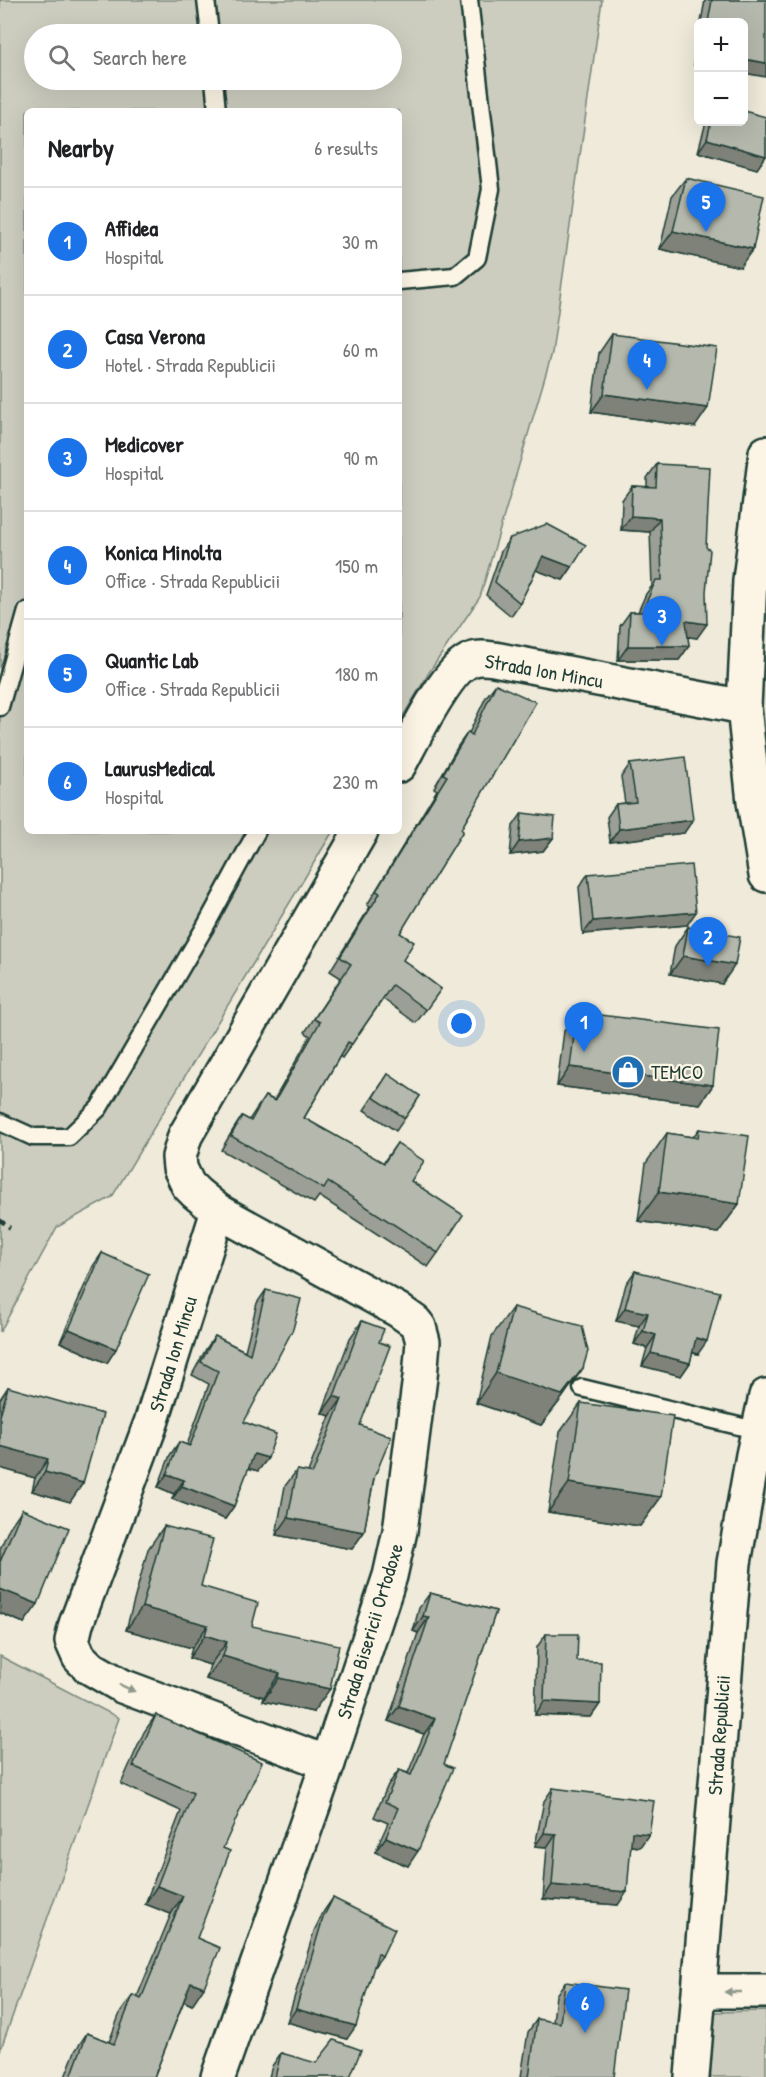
<!DOCTYPE html>
<meta charset="utf-8">
<style>
:root{--surface:#fff;--page:#f6f6f6;--text:#202124;--muted:#757577;--line:#e0e0e0;--accent:#1a73e8}
body{margin:0;font-family:"Patrick Hand",sans-serif;background:var(--page);color:var(--text)}
.controls{position:absolute;right:18px;top:18px;display:grid;overflow:hidden;border-radius:9px;box-shadow:0 6px 24px #0002}
.controls button{width:54px;height:54px;display:grid;place-items:center;padding:0;border:0;border-bottom:2px solid var(--line);background:var(--surface);color:var(--text);font:30px sans-serif}
.you{position:absolute;left:462px;top:1024px;width:21px;height:21px;margin:-15px;border:4px solid #fff;border-radius:50%;background:#1a73e8;box-shadow:0 0 0 9px #1a73e833}
.badge{display:grid;place-items:center;width:39px;height:39px;border-radius:50%;background:var(--accent);color:#fff;font-size:20px;font-weight:700}
.pin{position:absolute;translate:-50% -50px;filter:drop-shadow(0 2px 3px #0008)}
.pin::after{content:'';position:absolute;top:32px;width:21px;height:18px;background:inherit;clip-path:polygon(0 0,100% 0,50% 100%)}
.list{margin:0;padding:0;list-style:none}
h2{display:flex;justify-content:space-between;align-items:center;height:78px;margin:0;padding:0 24px;font-size:26px}
h2 small{font-size:20px;font-weight:400;color:var(--muted)}
.list li{display:grid;grid-template-columns:39px 1fr auto;gap:18px;align-items:center;box-sizing:border-box;height:108px;padding:0 24px;border-top:2px solid var(--line)}
.list b{display:block;font-size:22px;white-space:nowrap}
.list p{margin:0;font-size:20px;white-space:nowrap;color:var(--muted)}
.list em{font-size:20px;font-style:normal;color:var(--muted)}
.icon{flex:none;width:33px;height:33px;fill:none;stroke:currentColor;stroke-width:2;stroke-linecap:round;stroke-linejoin:round}
.map{position:relative;flex:none;width:766px;height:2077px;overflow:hidden}
.search{position:absolute;background:var(--surface);box-shadow:0 6px 24px #0002;left:24px;top:24px;width:378px;height:66px;display:flex;align-items:center;gap:15px;box-sizing:border-box;padding:0 21px;border-radius:33px;color:var(--muted);font-size:22px}
.panel{position:absolute;background:var(--surface);box-shadow:0 6px 24px #0002;left:24px;top:108px;width:378px;height:726px;border-radius:9px}
.map>svg:first-child{display:block}
.green{fill:#cccdbf;stroke:#76857a;stroke-width:1.5;fill-rule:evenodd}
.lines{fill:none;stroke-linecap:round;stroke-linejoin:round}
.service-casing{stroke:#1f3d34;stroke-width:21}
.minor-casing{stroke:#1f3d34;stroke-width:38}
.tertiary-casing{stroke:#1f3d34;stroke-width:38}
.path{stroke:#1f3d34;stroke-width:4;stroke-dasharray:6 4.5;stroke-linecap:butt}
.service{stroke:#fcf5e5;stroke-width:16}
.minor{stroke:#fcf5e5;stroke-width:33}
.tertiary{stroke:#fcf5e5;stroke-width:33}
.wall{fill:#9c9f95;stroke:#1f3d34;stroke-width:1.5}
.shaded-wall{fill:#7f8279;stroke:#1f3d34;stroke-width:1.5}
.building{fill:#b5b9ad;stroke:#1f3d34;stroke-width:1.5}
.oneway{fill:#8e998c}
.labels{text-anchor:middle;stroke-width:4.5;stroke-linejoin:round;paint-order:stroke}
.street-label{font-size:20px;fill:#1f3d34;stroke:#fcf5e5}
.poi-label{font-size:20px;fill:#1f3d34;stroke:#fcf5e5;text-anchor:start}
</style>
<div class="map">
<svg width="766" height="2077" viewBox="0 0 766 2077">
<rect width="100%" height="100%" fill="#efeada"/>
<filter id="ink" filterUnits="userSpaceOnUse"><feTurbulence type="fractalNoise" baseFrequency=".0167" numOctaves="2"/><feDisplacementMap in="SourceGraphic" scale="12" xChannelSelector="R" yChannelSelector="G"/><feConvolveMatrix kernelMatrix="1 2 1 2 8 2 1 2 1" color-interpolation-filters="sRGB"/></filter>
<g filter="url(#ink)">
<g class="green">
<path d="M0,0h602l-50,353 -72,244 -50,74 -31,52v-612h-372v720h306l-221,366 -55,30 -57,105zM34,34h358v46h-358z"/>
<polygon points="0,1656 119,1718 0,2051"/>
<polygon points="766,2011 766,2077 707,2077 713,2012"/>
</g>
<g class="lines">
<g class="service-casing">
<g id="service">
<polyline points="206,0 210,34"/>
<polyline points="214,80 217,111"/>
<polyline points="399,281 455,276 477,258 491,189 469,0"/>
<polyline points="0,707 27,611"/>
<polyline points="0,1122 33,1137 69,1137 99,1108 205,927 257,831"/>
<polyline points="582,1388 759,1431"/>
</g>
</g>
<g class="minor-casing">
<g id="minor">
<path d="M399,765c13,-24 48,-97 72,-105 7,-3 15,-2 23,-1l250,48"/>
<polyline points="218,1211 151,1423 76,1624 72,1641 79,1657 89,1667 122,1686 328,1763"/>
<polyline points="700,1991 766,1991"/>
<polyline points="218,2077 328,1763 390,1576 400,1531 420,1377 423,1342 419,1327 415,1322 398,1310 218,1211 196,1193 188,1185 180,1168 179,1157 185,1136 361,831"/>
</g>
</g>
<g class="tertiary-casing">
<g id="tertiary">
<polyline points="766,453 750,580 744,707 754,802 766,875"/>
<polyline points="692,2077 734,1563 753,1455 766,1396"/>
</g>
</g>
<polyline class="path" points="0,1220 10,1228"/>
<use href="#service" class="service"/>
<use href="#minor" class="minor"/>
<use href="#tertiary" class="tertiary"/>
</g>
<g class="wall">
<polygon points="705,0 766,0 744,22 701,22"/>
<polygon points="699,40 699,66 694,65"/>
<polygon points="766,117 766,156 757,169 698,152 706,122 744,122"/>
<polygon points="686,178 740,267 660,249 672,196"/>
<polygon points="612,334 695,427 591,412 599,353"/>
<polygon points="657,464 697,638 688,637 689,646 679,660 618,660 620,626 630,612 638,612 646,594 652,586 650,532 621,530 622,500 632,486 647,487 647,478"/>
<polygon points="510,538 572,567 563,580 536,570 520,603 511,616 486,595 501,551"/>
<polygon points="496,684 461,829 400,933 403,960 441,989 416,1023 383,999 342,1058 340,1056 304,1118 383,1163 397,1143 438,1253 428,1267 319,1196 314,1203 221,1150 233,1130 242,1116 249,1120 265,1096 274,1100 310,1036 305,1032 341,978 330,971 370,907 367,905 437,790 434,788 458,746 468,732 469,733 486,697"/>
<polygon points="630,764 684,833 610,842 607,817 616,804 625,803 621,777"/>
<polygon points="522,813 553,838 543,851 510,855 513,826"/>
<polygon points="588,874 687,925 583,934 579,887"/>
<polygon points="688,927 722,984 670,974 675,946"/>
<polygon points="577,1012 713,1085 700,1104 557,1086 564,1031"/>
<polygon points="388,1074 420,1096 396,1131 364,1110"/>
<polygon points="699,1129 739,1204 718,1233 638,1221 646,1163 667,1133 693,1137"/>
<polygon points="102,1253 107,1363 60,1342 93,1266"/>
<polygon points="635,1271 698,1354 692,1353 690,1363 681,1376 642,1366 647,1348 634,1344 639,1326 616,1321 626,1284"/>
<polygon points="266,1290 244,1422 268,1458 258,1471 248,1468 234,1506 225,1519 172,1499 174,1494 158,1487 170,1455 179,1442 187,1445 209,1384 192,1375 206,1349 215,1336 245,1351 257,1303"/>
<polygon points="513,1307 583,1368 562,1398 541,1425 476,1403 492,1336"/>
<polygon points="362,1321 379,1342 360,1425 374,1478 364,1532 352,1549 276,1535 285,1486 297,1470 308,1472 330,1416 322,1413 350,1338"/>
<polygon points="8,1387 83,1483 70,1502 32,1491 35,1478 0,1468 0,1399"/>
<polygon points="581,1403 661,1497 640,1526 548,1512 560,1432"/>
<polygon points="22,1509 24,1623 0,1613 0,1549 9,1528"/>
<polygon points="164,1526 201,1586 252,1626 313,1712 263,1701 264,1697 206,1679 210,1665 189,1658 192,1648 126,1630 148,1549"/>
<polygon points="430,1593 496,1611 408,1866 375,1852 388,1823 374,1817 388,1785 399,1770 408,1773 424,1734 388,1721 418,1633 413,1631 419,1608"/>
<polygon points="546,1634 577,1661 600,1704 591,1717 535,1715 537,1647"/>
<polygon points="156,1715 223,1848 197,1938 192,2005 184,2001 154,2077 65,2077 75,2051 87,2033 109,2042 120,2013 133,1995 137,1997 171,1914 145,1904 181,1811 121,1784 144,1732"/>
<polygon points="553,1788 640,1847 631,1846 618,1905 543,1899 547,1847 535,1846 544,1801"/>
<polygon points="333,1898 382,1956 373,1968 347,2039 287,2022 314,1931 324,1911"/>
<polygon points="565,1982 614,2077 521,2077 528,2032 537,2019 553,2022 556,1995"/>
<polygon points="281,2053 350,2077 269,2077 272,2066"/>
</g>
<g class="shaded-wall">
<polygon points="699,59 699,66 694,65"/>
<polygon points="744,59 766,63 766,77 744,73"/>
<polygon points="707,139 766,156 757,169 698,152"/>
<polygon points="673,231 753,249 740,267 660,249"/>
<polygon points="604,394 708,408 695,427 591,412"/>
<polygon points="631,516 660,518 650,532 621,530"/>
<polygon points="543,556 572,567 563,580 533,569"/>
<polygon points="686,621 707,624 697,638 676,635"/>
<polygon points="628,646 689,646 679,660 618,660"/>
<polygon points="693,820 684,833 610,842 619,829"/>
<polygon points="553,838 543,851 510,855 519,842"/>
<polygon points="696,912 687,925 583,934 593,921"/>
<polygon points="683,956 735,965 722,984 670,974"/>
<polygon points="570,1067 713,1085 700,1104 557,1086"/>
<polygon points="659,1192 739,1204 718,1233 638,1221"/>
<polygon points="625,1308 648,1313 639,1326 616,1321"/>
<polygon points="69,1329 116,1349 107,1363 60,1342"/>
<polygon points="643,1331 656,1335 647,1348 634,1344"/>
<polygon points="696,1338 707,1341 698,1354 687,1351"/>
<polygon points="651,1353 690,1363 681,1376 642,1366"/>
<polygon points="583,1368 562,1398 541,1425 476,1403 496,1373"/>
<polygon points="334,1396 342,1399 330,1416 322,1413"/>
<polygon points="0,1446 48,1459 35,1478 0,1468"/>
<polygon points="254,1454 268,1458 258,1471 244,1467"/>
<polygon points="45,1472 83,1483 70,1502 32,1491"/>
<polygon points="167,1474 184,1480 174,1494 158,1487"/>
<polygon points="569,1483 661,1497 640,1526 548,1512"/>
<polygon points="182,1486 234,1506 225,1519 172,1499"/>
<polygon points="288,1518 364,1532 352,1549 276,1535"/>
<polygon points="0,1589 38,1604 24,1623 0,1613"/>
<polygon points="142,1607 208,1625 192,1648 126,1630"/>
<polygon points="423,1616 429,1617 418,1633 413,1631"/>
<polygon points="205,1635 227,1642 210,1665 189,1658"/>
<polygon points="223,1656 280,1673 264,1697 206,1679"/>
<polygon points="279,1678 330,1689 313,1712 263,1701"/>
<polygon points="544,1701 600,1704 591,1717 535,1715"/>
<polygon points="399,1706 435,1719 424,1734 388,1721"/>
<polygon points="632,1832 649,1834 640,1847 623,1845"/>
<polygon points="544,1833 556,1834 547,1847 535,1846"/>
<polygon points="386,1837 418,1851 408,1866 375,1852"/>
<polygon points="552,1885 627,1892 618,1905 543,1899"/>
<polygon points="157,1886 183,1896 171,1914 145,1904"/>
<polygon points="191,1982 204,1987 192,2005 179,1999"/>
<polygon points="296,2009 356,2026 347,2039 287,2022"/>
</g>
<g class="building">
<polygon points="712,0 766,0 766,63 744,59 744,22 708,22"/>
<polygon points="744,111 766,117 766,156 707,139 711,122 744,122"/>
<polygon points="686,178 764,196 753,249 673,231"/>
<polygon points="612,334 717,348 708,408 604,394"/>
<polygon points="657,464 710,467 706,547 710,550 706,592 707,624 686,621 689,646 628,646 630,612 642,612 656,580 662,580 660,518 631,516 632,486 656,487"/>
<polygon points="547,524 586,545 572,567 543,556 520,603 495,582 510,538"/>
<polygon points="496,684 536,702 461,829 463,831 400,933 414,942 403,960 441,989 426,1010 392,985 352,1044 348,1042 304,1118 384,1163 397,1143 424,1161 411,1181 463,1215 438,1253 328,1182 324,1189 231,1136 242,1116 251,1121 265,1096 275,1101 320,1022 314,1019 351,964 340,957 380,893 376,891 447,776 443,774 468,732 472,735"/>
<polygon points="685,757 693,820 619,829 616,804 636,802 630,764"/>
<polygon points="522,813 555,817 553,838 519,842"/>
<polygon points="691,865 696,912 593,921 588,874"/>
<polygon points="688,927 740,937 735,965 683,956"/>
<polygon points="577,1012 719,1030 713,1085 570,1067"/>
<polygon points="388,1074 420,1096 405,1118 373,1097"/>
<polygon points="699,1129 749,1136 739,1204 659,1192 667,1133 698,1138"/>
<polygon points="102,1253 149,1274 116,1349 69,1329"/>
<polygon points="635,1271 720,1292 707,1341 696,1338 690,1363 651,1353 656,1335 643,1331 648,1313 625,1308"/>
<polygon points="266,1290 301,1299 293,1329 244,1422 276,1434 268,1458 254,1454 234,1506 182,1486 184,1480 167,1474 179,1442 190,1446 218,1371 201,1362 215,1336 250,1354"/>
<polygon points="513,1307 582,1326 588,1351 583,1368 562,1395 496,1373"/>
<polygon points="362,1321 384,1329 379,1342 390,1346 360,1425 391,1437 374,1478 364,1532 288,1518 297,1470 313,1473 342,1399 334,1396"/>
<polygon points="8,1387 103,1414 83,1483 45,1472 48,1459 0,1446 0,1416"/>
<polygon points="581,1403 673,1416 661,1497 569,1483"/>
<polygon points="22,1509 69,1528 38,1604 0,1589 0,1562"/>
<polygon points="164,1526 213,1539 201,1586 258,1603 252,1626 339,1645 330,1689 279,1678 280,1673 223,1656 227,1642 205,1635 208,1625 142,1607"/>
<polygon points="430,1593 496,1611 444,1764 453,1768 418,1851 386,1837 398,1808 385,1802 399,1770 411,1775 435,1719 399,1706 429,1617 423,1616"/>
<polygon points="546,1634 578,1634 577,1661 601,1662 600,1704 544,1701"/>
<polygon points="156,1715 262,1762 223,1848 230,1851 197,1938 220,1948 204,1987 191,1982 154,2077 71,2077 87,2033 114,2044 133,1995 141,1999 183,1896 157,1886 193,1793 133,1766"/>
<polygon points="553,1788 654,1801 649,1834 632,1832 627,1892 552,1885 556,1834 544,1833"/>
<polygon points="333,1898 395,1929 382,1956 378,1953 356,2026 296,2009 323,1918"/>
<polygon points="565,1982 625,1990 614,2077 529,2077 537,2019 560,2023"/>
<polygon points="334,2040 361,2050 350,2077 275,2077 281,2053 316,2063"/>
</g>
<defs><path id="oneway-solid" d="M-6-.8H1V-3.2L6.5 0L1 3.2V.8H-6Z" transform="scale(1.5)"/></defs>
<g class="oneway">
<use href="#oneway-solid" transform="translate(127 1688) rotate(25)"/>
<use href="#oneway-solid" transform="translate(733 1992) rotate(180)"/>
</g>
</g>
<defs>
<g id="shop-disc" transform="scale(1.725)"><circle r="9.5" fill="#1f6fb2" stroke="#fcf5e5"/><path d="M-5-2.5h2.3a2.7 3.5 0 0 1 5.4 0H5L5.5 6h-11ZM-1.5-2.5h3a1.5 2.3 0 0 0-3 0Z" fill="#fff"/></g>
</defs>
<g fill-rule="evenodd">
<use href="#shop-disc" x="628" y="1072"/>
</g>
<g class="labels">
<g class="street-label">
<text transform="translate(544 671) rotate(10)" y="7">Strada Ion Mincu</text>
<text transform="translate(173 1354) rotate(-73)" y="7">Strada Ion Mincu</text>
<text transform="translate(370 1631) rotate(-73)" y="7">Strada Bisericii Ortodoxe</text>
<text transform="translate(719 1735) rotate(-86)" y="7">Strada Republicii</text>
</g>
<g class="poi-label">
<text x="651" y="1079">TEMCO</text>
</g>
</g>
</svg>
<div class="controls">
<button>+</button>
<button>−</button>
</div>
<div class="you"></div>
<div class="pin badge" style="left:584px;top:1052px">1</div>
<div class="pin badge" style="left:708px;top:967px">2</div>
<div class="pin badge" style="left:662px;top:646px">3</div>
<div class="pin badge" style="left:647px;top:390px">4</div>
<div class="pin badge" style="left:706px;top:232px">5</div>
<div class="pin badge" style="left:585px;top:2033px">6</div>
<div class="search"><svg class="icon" aria-label="search" viewBox="0 0 24 24"><circle cx="10" cy="10" r="6"/><path d="M15 15l6 6"/></svg>Search here</div>
<section class="panel">
<h2>Nearby<small>6 results</small></h2>
<ul class="list">
<li><span class="badge">1</span><div><b>Affidea</b><p>Hospital</p></div><em>30 m</em></li>
<li><span class="badge">2</span><div><b>Casa Verona</b><p>Hotel · Strada Republicii</p></div><em>60 m</em></li>
<li><span class="badge">3</span><div><b>Medicover</b><p>Hospital</p></div><em>90 m</em></li>
<li><span class="badge">4</span><div><b>Konica Minolta</b><p>Office · Strada Republicii</p></div><em>150 m</em></li>
<li><span class="badge">5</span><div><b>Quantic Lab</b><p>Office · Strada Republicii</p></div><em>180 m</em></li>
<li><span class="badge">6</span><div><b>LaurusMedical</b><p>Hospital</p></div><em>230 m</em></li>
</ul>
</section>
</div>
